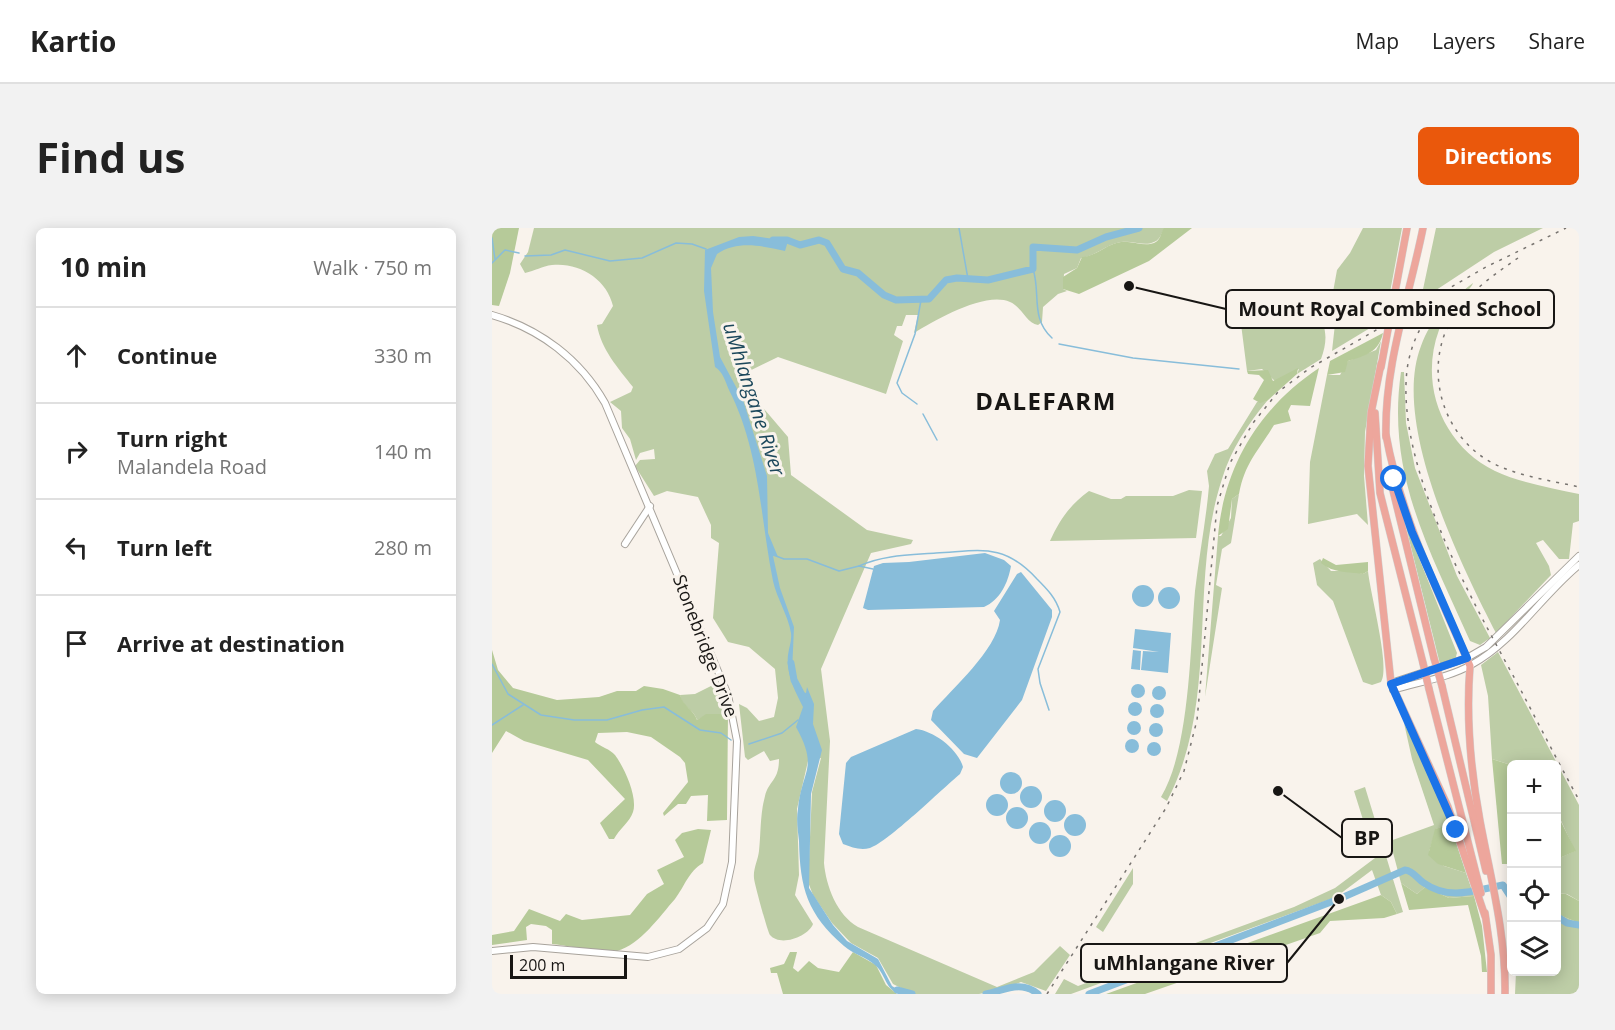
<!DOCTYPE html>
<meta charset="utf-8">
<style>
:root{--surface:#fff;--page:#f2f2f2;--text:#222;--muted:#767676;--line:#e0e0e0;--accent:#ea580c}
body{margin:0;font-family:"Open Sans",sans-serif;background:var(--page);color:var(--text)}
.controls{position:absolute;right:18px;bottom:18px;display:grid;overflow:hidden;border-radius:9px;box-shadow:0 3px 15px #0003}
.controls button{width:54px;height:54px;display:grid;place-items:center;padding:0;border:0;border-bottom:2px solid var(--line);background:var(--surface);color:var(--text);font:30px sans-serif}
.scale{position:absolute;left:18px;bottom:15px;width:117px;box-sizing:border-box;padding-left:6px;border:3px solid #181614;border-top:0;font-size:16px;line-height:21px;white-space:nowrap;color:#181614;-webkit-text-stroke:4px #f9f3ec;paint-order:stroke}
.stop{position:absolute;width:18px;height:18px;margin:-14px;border:4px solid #1a73e8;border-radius:50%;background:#fff}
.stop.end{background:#1a73e8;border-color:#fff;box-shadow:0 2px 6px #0008}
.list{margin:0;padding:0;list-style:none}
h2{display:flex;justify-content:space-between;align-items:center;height:78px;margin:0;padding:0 24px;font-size:26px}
h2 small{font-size:20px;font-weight:400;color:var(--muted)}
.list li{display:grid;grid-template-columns:39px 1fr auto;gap:18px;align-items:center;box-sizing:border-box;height:96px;padding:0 24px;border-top:2px solid var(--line)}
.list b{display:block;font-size:22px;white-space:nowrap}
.list p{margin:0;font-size:20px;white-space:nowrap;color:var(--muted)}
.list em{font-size:20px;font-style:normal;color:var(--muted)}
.icon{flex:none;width:33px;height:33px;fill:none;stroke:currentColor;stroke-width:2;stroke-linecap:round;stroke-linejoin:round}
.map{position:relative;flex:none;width:1087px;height:766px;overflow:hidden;border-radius:9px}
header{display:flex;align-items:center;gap:36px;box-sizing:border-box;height:84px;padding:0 30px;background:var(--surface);border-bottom:2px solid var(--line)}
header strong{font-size:28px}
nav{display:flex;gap:33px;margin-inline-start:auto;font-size:21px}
.intro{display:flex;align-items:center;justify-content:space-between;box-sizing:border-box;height:144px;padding:0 36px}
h1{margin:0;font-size:42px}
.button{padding:15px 27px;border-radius:9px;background:var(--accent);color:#fff;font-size:21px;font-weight:700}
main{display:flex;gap:36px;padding:0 36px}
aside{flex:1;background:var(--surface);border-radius:9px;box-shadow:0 3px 15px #0003}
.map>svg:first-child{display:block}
.green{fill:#bdcda6}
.forest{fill:#b6ca99}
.water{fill:#88bdda}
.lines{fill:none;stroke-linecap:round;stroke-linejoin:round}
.stream{stroke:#88bdda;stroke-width:1.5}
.river{stroke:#88bdda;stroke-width:7}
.secondary-casing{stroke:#a8a39c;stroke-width:8}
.primary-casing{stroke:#d1d0d0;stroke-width:8}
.secondary{stroke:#fff;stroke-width:6}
.primary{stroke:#eda69c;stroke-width:7}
.rail{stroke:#787470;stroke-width:1.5;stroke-dasharray:3 6;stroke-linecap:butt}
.primary-bridge-casing{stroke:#d1d0d0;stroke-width:8;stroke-linecap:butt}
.primary-bridge{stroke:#eda69c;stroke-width:7}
.route{stroke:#1a73e8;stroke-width:8}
.labels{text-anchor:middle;stroke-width:6;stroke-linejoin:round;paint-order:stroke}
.street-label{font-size:18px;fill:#181614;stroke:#f9f3ec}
.water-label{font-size:20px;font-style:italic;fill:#1c485c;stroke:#f9f3ec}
.district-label{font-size:24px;font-weight:bold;letter-spacing:1.5px;fill:#181614;stroke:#f9f3ec}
.leader{fill:none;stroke:#181614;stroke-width:2}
.callout-dot{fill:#181614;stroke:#f9f3ec;stroke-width:2}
.callout{fill:#f9f3ec;stroke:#181614;stroke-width:2}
.callout-label{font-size:20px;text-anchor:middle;font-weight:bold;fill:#181614}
</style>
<header>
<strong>Kartio</strong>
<nav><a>Map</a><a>Layers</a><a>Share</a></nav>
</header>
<div class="intro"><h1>Find us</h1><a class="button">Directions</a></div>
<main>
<aside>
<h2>10 min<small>Walk · 750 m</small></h2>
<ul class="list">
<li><svg class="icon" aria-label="ahead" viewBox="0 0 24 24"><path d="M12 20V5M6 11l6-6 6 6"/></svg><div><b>Continue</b></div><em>330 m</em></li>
<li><svg class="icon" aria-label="right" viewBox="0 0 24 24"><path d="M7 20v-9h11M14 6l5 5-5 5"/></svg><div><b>Turn right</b><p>Malandela Road</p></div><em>140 m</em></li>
<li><svg class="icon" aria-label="left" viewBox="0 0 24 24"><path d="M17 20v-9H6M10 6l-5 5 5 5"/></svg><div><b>Turn left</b></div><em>280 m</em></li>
<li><svg class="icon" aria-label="arrive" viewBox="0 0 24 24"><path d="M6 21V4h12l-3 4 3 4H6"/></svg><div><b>Arrive at destination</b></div></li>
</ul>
</aside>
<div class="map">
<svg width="1087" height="766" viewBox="0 0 1087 766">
<rect width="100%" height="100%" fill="#f9f3ec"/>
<g class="green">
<path d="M42,0h632c-6,4 -4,11 -12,14 -10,5 -22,-2 -33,0 -14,2 -25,14 -40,16l-4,10 -13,6 -1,15 4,2 -9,3 -15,13 -1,15 -4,3c-12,-2 -16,-18 -28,-23 -25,-11 -74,18 -96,31l4,-18h-12l-4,11h-5l-3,9 9,6 -17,53 -108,-37 -41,20 51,60 3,38 76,55 46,10 -2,4 -40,9 -50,116 9,72 -6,122c2,23 13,52 34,64l139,60 37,-15 26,-26 10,9 -24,36 -25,-9 -18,7 -24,5h-64l-8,-3 -14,-7 -15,-26 -27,-15 -19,-20 -19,-28 -5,-13 4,-90 9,-34 -13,3 -11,48 2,66 -4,20 18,29c-5,13 -33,23 -43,11 -2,-2 -16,-53 -16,-57 -1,-9 4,-18 5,-27 2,-18 1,-37 6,-55 4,-16 14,-15 14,-37l-9,2 -6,-10 -16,9 -3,-3 -6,-53 8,4 12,13 15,-4 4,-19 -3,-29 -26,-22 -21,-5 -15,-24 6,-75 -8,-5v-13l-13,-28 -31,-6 -13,5 -19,-30 5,-6 15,-1 -1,-10 -14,4 -4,7 -6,-21 -8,-11 -1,-17 -11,-9 21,-10 2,-5c-15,-19 -32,-38 -36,-62l5,-1 11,-18c-6,-27 -34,-44 -61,-41 -10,1 -17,6 -27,8l-5,-9 8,-12z"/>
<polygon points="871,0 910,0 893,91 840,123 843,96 833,78 841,64 845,42 858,25"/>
<polygon points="944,0 1051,0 1002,24 932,70 930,66"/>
<path d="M981,55c-1,5 -28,33 -34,47 -20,54 3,115 56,141 26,12 56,17 84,23v27l-6,2 -4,36h-10l-16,-19 -7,3 13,23 2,9 -55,58c-36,-70 -105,-210 -75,-287 10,-28 29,-45 52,-63z"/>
<path d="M799,74c32,4 41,29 30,57l-24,15 2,-5 -24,12 -13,-12 -15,2 -6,-47h25l7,3 3,-24z"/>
<polygon points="889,113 873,204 872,248 876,297 865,286 816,296 818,234 835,147 848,147 856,133 884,122"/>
<path d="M909,144h3l2,51 9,45 42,108 33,62 -10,7 -10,-4c-40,-90 -84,-167 -69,-269z"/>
<path d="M775,173c-19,23 -36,48 -45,78 -34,103 -2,221 -55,322l-6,-4c29,-49 29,-148 34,-206 4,-35 11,-70 14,-105l-2,-15 8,-17 13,-5 29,-47z"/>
<path d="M697,262l13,1 -6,47 -146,3c10,-22 20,-36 39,-50l22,8h10l5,-3h47z"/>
<polygon points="747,266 739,315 730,321 724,357 730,360 713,469 726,308 729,308 739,290 740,271"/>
<polygon points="913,295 965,425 963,432 948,436"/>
<path d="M828,331l11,12h22l10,3 5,-3c2,22 23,98 13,111l-9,3 -9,-3 -30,-81 -16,-16 -4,-22z"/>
<polygon points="1006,424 1087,577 1087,673 1075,666 1065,665 1065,631 1083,623 1065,584 1064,536 1019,537 1000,531 996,468 989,437"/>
<path d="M225,455l11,31h-19l-12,6c-3,-11 -15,-13 -17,-25l15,-1z"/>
<polygon points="912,495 951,575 958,596 944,601 937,624 952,638 974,645 982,668 957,670 933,659 925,666 909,655 898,613 942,597 920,531"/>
<polygon points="873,559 911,684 905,686 899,674 889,667 880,642 844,669 579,766 563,766 572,751 586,758 802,679 843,660 883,630 862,563"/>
<polygon points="641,640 641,656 611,704 604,699"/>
<polygon points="1065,686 1087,695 1087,766 1023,766 1024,744 1064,744"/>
</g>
<g class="forest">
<polygon points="0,0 27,0 18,45 7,78 0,77"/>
<path d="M672,0h28l-43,33 -70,33 -16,-5v-12l14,-9 5,-11c15,-1 24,-13 39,-15 10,-2 22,5 33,1 7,-3 6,-9 10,-15z"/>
<path d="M891,105c-4,19 -18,23 -35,28l-3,11 -18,3 3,-14z"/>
<polygon points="806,140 805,146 775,173 768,175 761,171 772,152 767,147 756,146 755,143 776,142 781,153"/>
<path d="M827,140l-9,38 -19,-1 -3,6 3,10 -17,4c-16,27 -29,37 -35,69l-7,5 -4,30 -10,7c6,-70 42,-129 101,-168z"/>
<path d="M831,330l13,7 32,-3v9l-5,3c-15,-2 -30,-1 -42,-11z"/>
<path d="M0,422l6,20 15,18 44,12 42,-3 18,-6h19l8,-5 19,3 17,6c3,11 14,15 17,25l9,-6h22l-1,106 -20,1 1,-26 -17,1 -5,8h-8l-14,12 -1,-3 25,-31 -3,-19 -5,-6 -29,-20 -24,-5 -29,1 -3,9c6,5 15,7 20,13 9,12 23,42 18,57 -3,10 -14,17 -19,27h-5l-9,-16 25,-24 -37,-39 -64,-19 -18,-10 -14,22z"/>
<polygon points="1000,531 1019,537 1019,636 1010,636"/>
<polygon points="1064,584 1084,623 1065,631 1064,631"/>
<polygon points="958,596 974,645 946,636 936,627 943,601"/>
<path d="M206,601l13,1 -8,33c-15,9 -18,23 -28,36 -16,18 -34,45 -58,52 -10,3 -52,-6 -65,-7v-14l-6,-4 -15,-2 -5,3 1,13 -35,5v-10l22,-4 15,-22 31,12 6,-7 16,6 48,-5 17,-21 17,-10 -7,-14 27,-13 -9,-17 7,-7z"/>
<polygon points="909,655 925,666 933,659 957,670 982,668 990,698 995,744 990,744 989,728 976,677 917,682"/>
<polygon points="1065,665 1074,666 1087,673 1087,695 1065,686"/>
<polygon points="889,667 899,674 905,686 892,690 838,693 828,705 653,766 614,766"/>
<polygon points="298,724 305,724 301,740 306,744 317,733 326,740 347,744 361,724 384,737 394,757 405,766 291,766 285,745 279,745 278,740 292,736"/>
</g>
<g class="water">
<path d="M261,8l35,5 -3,10c-23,-5 -47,-11 -68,3l-6,14 2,44 7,45 23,43 24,76 1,57 10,24 -5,-1 7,32 14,39 -2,45 10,20 4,1 1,-6 7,17 -1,20 9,26 -11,44 -2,94 24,37 14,16 31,18 14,27 13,8c-20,0 -18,-19 -30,-29 -9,-8 -22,-11 -31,-19 -37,-32 -44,-58 -45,-105 -1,-10 -3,-21 -1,-32 4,-40 21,-40 -2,-82l7,-20c-8,-16 -17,-33 -15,-52 1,-8 4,-14 3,-22 -3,-18 -14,-34 -18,-52 -13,-65 -13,-130 -44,-191 -4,-9 -6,-18 -14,-23l-11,-76 1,-41 34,-13z"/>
<path d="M493,325l19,7 7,6c-3,17 -11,34 -27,41l-116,3 -5,-2 11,-42 9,-3 26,-1z"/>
<path d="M529,344l31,38v7l-30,83 -45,58 -13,-4 -33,-34 2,-9c20,-23 63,-61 67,-91l-6,-9 23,-37z"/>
<circle cx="651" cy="368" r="11"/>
<circle cx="677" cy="370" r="11"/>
<polygon points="643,401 679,405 676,445 649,442 651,423 667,424 641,420"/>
<polygon points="641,422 649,423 648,442 639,441"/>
<circle cx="646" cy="463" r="7"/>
<circle cx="667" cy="465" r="7"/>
<circle cx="643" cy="481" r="7"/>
<circle cx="665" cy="483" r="7"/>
<circle cx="642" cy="500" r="7"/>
<circle cx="664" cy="502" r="7"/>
<path d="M424,501c18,2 42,20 47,38l-3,7c-18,15 -72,68 -90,74 -10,3 -18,-1 -27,-4l-4,-10 7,-71 5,-6z"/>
<circle cx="640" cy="518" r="7"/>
<circle cx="662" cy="521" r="7"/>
<circle cx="519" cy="555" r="11"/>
<circle cx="539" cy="569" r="11"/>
<circle cx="505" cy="577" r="11"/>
<circle cx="563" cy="583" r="11"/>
<circle cx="525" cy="590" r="11"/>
<circle cx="583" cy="597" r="11"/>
<circle cx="548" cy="605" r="11"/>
<circle cx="568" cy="618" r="11"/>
</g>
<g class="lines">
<g class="stream">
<polyline points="467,0 476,51"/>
<polyline points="0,10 3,31"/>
<polyline points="33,28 59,27 73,22 118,33 150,30 184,15 200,16 214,21"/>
<polyline points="0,35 13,22 27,25"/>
<path d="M541,41c8,24 -3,49 19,69"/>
<polyline points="567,116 641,130 747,141"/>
<polyline points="425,176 410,165 405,155 423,106 429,72"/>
<polyline points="431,186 445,212"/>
<polyline points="284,328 292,331 315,331 347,343 367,338 381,341"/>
<path d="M367,338c24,-11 50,-11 77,-13 44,-2 67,-11 101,26 10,10 19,19 23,33l-22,57 2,14 9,27"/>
<polyline points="0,436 16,466 49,487 82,492 115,492 150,482 172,479 208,502 229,505 239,512"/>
<polyline points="0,497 31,477"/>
<polyline points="257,516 290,505 306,492"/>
</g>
<g class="river">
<polyline points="281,12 295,12 308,17 327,12 335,15 351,41 366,45 392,67 404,72 437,71 454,52 465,50 496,52 541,41 541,19 585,22 614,9 647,0"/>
<polyline points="299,435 302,452 311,469"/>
<polyline points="1064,688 1075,695 1087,697"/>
<polyline points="405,762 420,766"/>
<path d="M494,766c19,-4 35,-14 52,0"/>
<path d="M597,766l250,-95 66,-29c9,1 12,9 19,13 25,18 52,7 79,2l9,14"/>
</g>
<g class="secondary-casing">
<g id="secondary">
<path d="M0,87c48,14 88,44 113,88l123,292 9,46 -5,121 -9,42 -16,24 -28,21 -31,8 -115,-10 -41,4"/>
<polyline points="133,316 158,278"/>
<polyline points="899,455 975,430 994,419 1087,328"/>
<path d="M901,462c25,-8 55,-12 78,-25 44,-24 70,-69 108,-100"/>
</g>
</g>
<g class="primary-casing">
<g id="primary">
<polyline points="889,136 879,185 876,238 899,455 956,579 993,688"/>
<polyline points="889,139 915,0"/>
<polyline points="883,185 888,265 931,435"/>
<path d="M894,207c15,82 51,155 84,231 -4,50 1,106 10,155 11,59 26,113 25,173"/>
<path d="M894,209c-2,-72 23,-139 37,-209"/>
<polyline points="898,250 942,430"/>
<polyline points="950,458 994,643"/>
<polyline points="937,461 989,665"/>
<polyline points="993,685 999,727 999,766"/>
</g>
</g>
<use href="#secondary" class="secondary"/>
<use href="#primary" class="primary"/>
<g class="rail">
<path d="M1026,30c-22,15 -46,32 -62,54 -33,48 -19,117 31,148 27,16 62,20 92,27"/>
<path d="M955,67c-22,20 -36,45 -40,75 -11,95 63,227 108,309 21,40 42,81 64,121"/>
<polyline points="555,766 674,580 692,543 705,492 725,278 738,235 761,195 786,164 818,140 994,39 1074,0"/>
</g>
<g class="primary-bridge-casing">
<g id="primary-bridge">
<polyline points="942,430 950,458"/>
<polyline points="931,435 937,461"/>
</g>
</g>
<use href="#primary-bridge" class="primary-bridge"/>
</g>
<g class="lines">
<polyline class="route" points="902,251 920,304 975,430 899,456 964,602"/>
</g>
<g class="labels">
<g class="street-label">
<text transform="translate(213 418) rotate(69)" y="6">Stonebridge Drive</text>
</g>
<g class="water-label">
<text transform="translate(262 171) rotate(72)" y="7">uMhlangane River</text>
</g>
<g class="district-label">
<text x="554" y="182">DALEFARM</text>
</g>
</g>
<path class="leader" d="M637 58L734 81M786 563L850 610M847 671L795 735"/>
<g class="callout-dot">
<circle cx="637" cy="58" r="6"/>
<circle cx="786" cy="563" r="6"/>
<circle cx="847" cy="671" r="6"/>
</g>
<g class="callout">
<rect x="734" y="62" width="328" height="38" rx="6"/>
<rect x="850" y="591" width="50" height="38" rx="6"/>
<rect x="589" y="716" width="206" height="38" rx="6"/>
</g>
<g class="callout-label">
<text x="898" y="88">Mount Royal Combined School</text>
<text x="875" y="617">BP</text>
<text x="692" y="742">uMhlangane River</text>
</g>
</svg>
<div class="controls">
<button>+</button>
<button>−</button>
<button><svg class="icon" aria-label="locate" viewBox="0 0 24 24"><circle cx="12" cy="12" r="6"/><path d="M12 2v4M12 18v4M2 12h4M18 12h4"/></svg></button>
<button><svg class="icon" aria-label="layers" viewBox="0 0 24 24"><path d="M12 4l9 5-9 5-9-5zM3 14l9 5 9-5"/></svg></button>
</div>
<div class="scale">200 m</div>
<div class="stop" style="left:902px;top:251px"></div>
<div class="stop end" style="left:964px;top:602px"></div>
</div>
</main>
